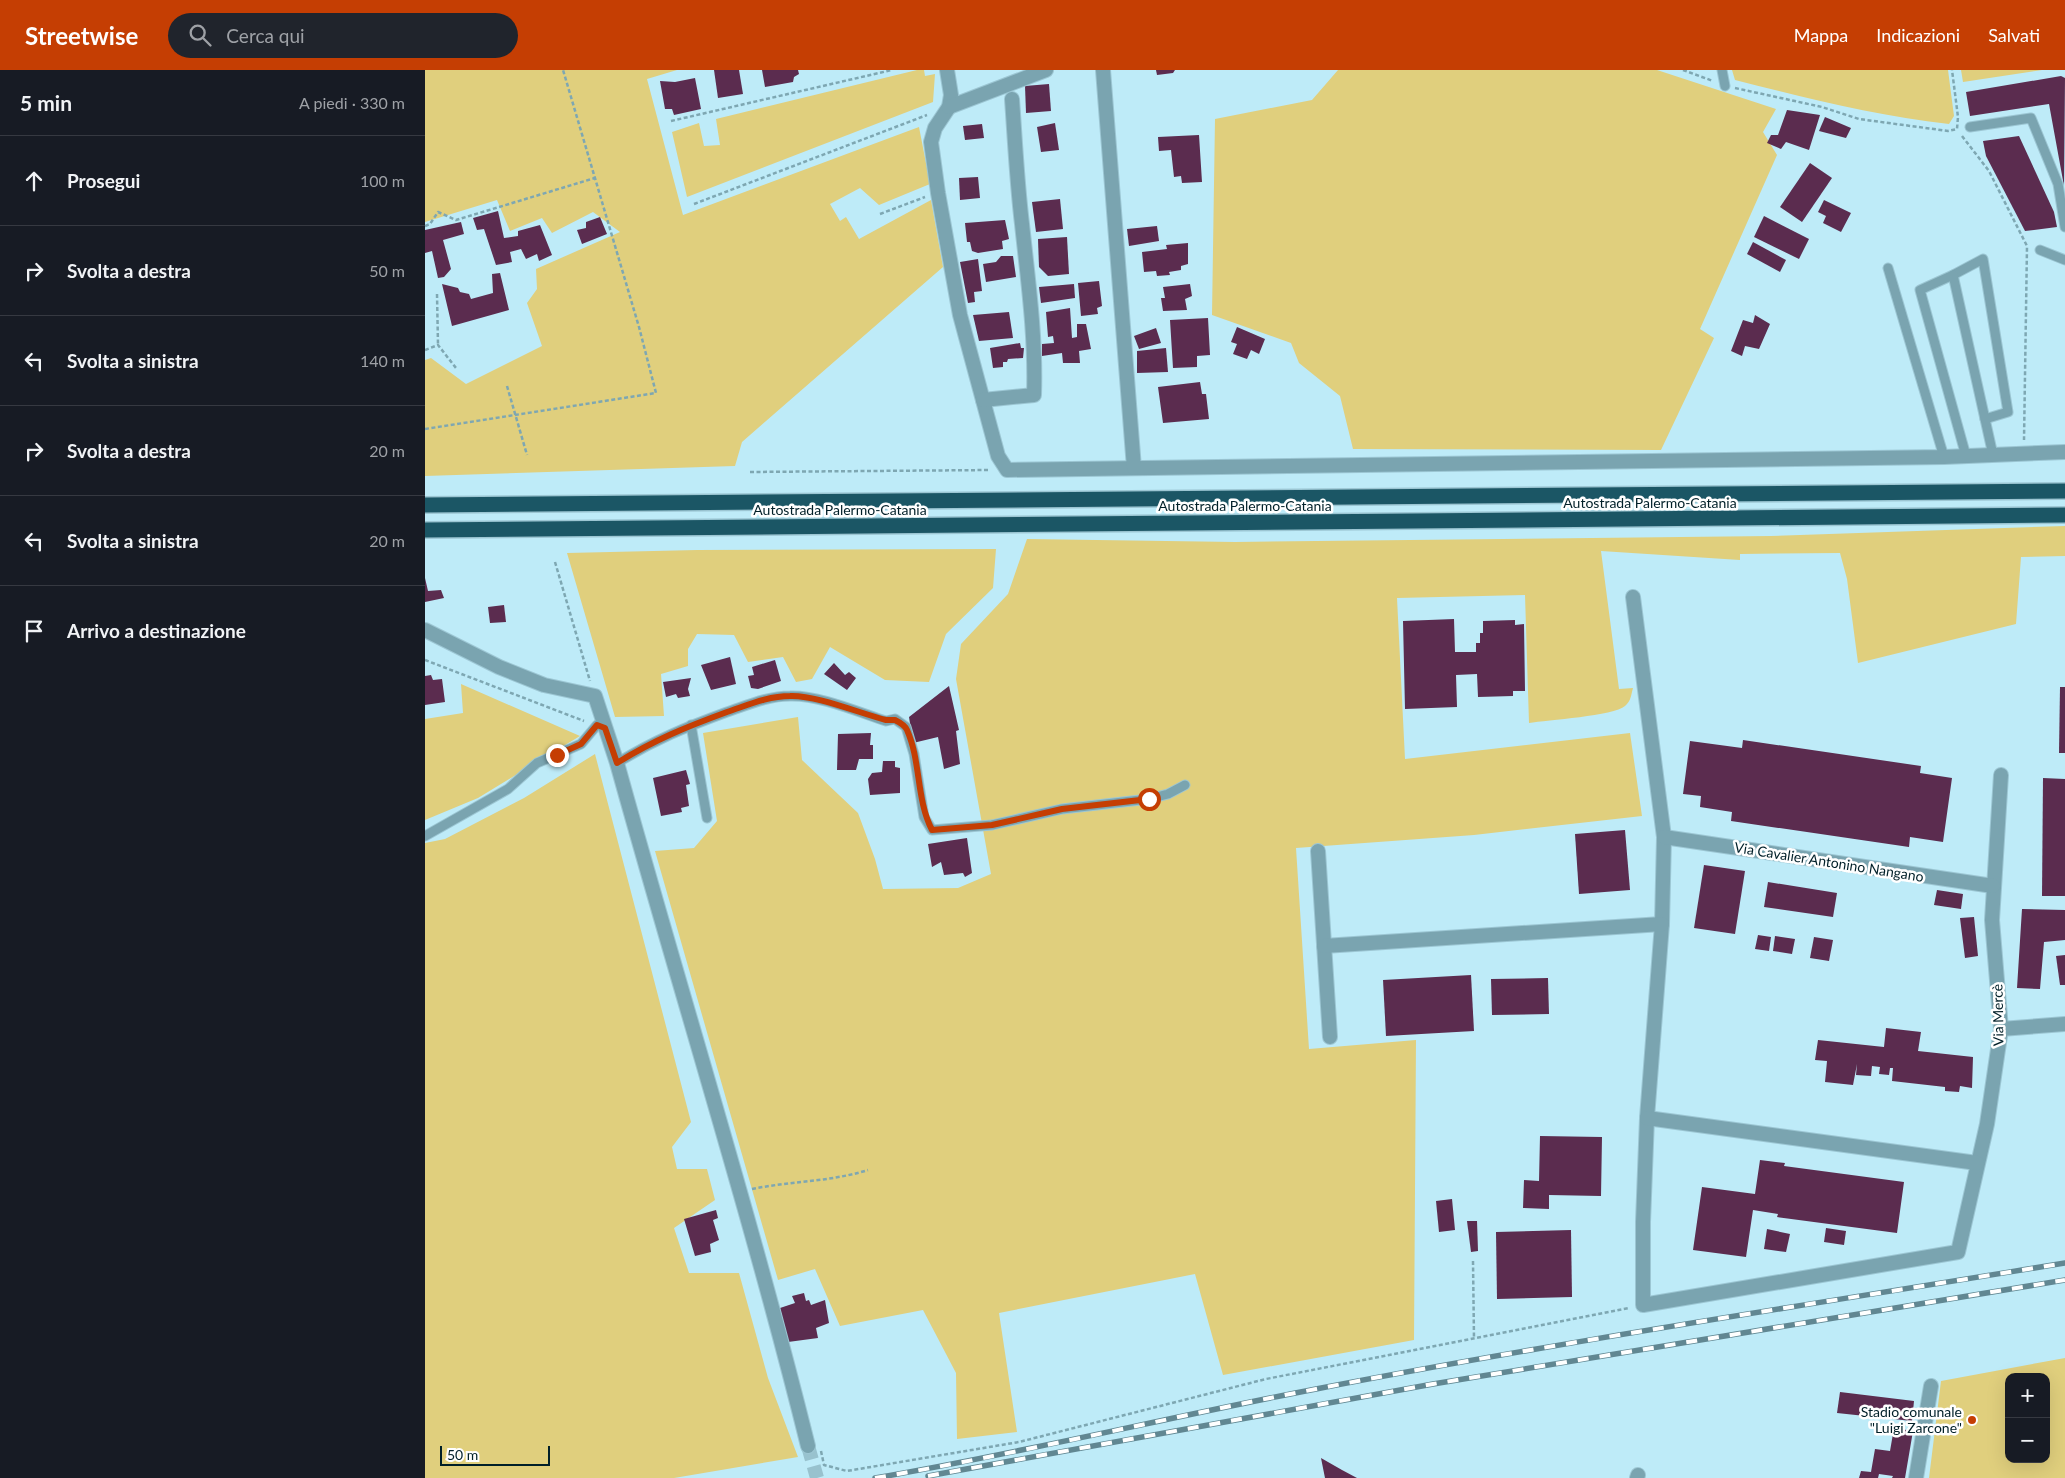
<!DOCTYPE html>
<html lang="it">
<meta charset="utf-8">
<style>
:root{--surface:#171b24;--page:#20242c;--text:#f1f3f6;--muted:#9ea1a6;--line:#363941;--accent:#c53e03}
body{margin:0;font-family:Lato,sans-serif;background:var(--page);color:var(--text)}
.controls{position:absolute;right:15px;bottom:15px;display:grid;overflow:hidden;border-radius:10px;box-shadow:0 5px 20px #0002}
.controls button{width:45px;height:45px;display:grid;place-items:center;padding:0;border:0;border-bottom:1px solid var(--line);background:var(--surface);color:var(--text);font:25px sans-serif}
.scale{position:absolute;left:15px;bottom:12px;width:110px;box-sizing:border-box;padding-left:5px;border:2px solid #001f28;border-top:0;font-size:14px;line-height:18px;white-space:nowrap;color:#001f28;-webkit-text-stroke:4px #fff;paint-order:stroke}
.stop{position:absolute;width:15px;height:15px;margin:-11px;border:4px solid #c53e03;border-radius:50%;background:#fff}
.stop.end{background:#c53e03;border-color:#fff;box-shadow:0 1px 5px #0008}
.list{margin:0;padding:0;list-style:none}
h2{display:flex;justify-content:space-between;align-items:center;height:65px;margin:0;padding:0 20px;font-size:21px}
h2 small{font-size:16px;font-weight:400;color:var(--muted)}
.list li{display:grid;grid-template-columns:32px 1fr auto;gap:15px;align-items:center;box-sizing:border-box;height:90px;padding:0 20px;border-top:1px solid var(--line)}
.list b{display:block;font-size:19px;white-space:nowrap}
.list em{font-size:16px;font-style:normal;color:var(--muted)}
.icon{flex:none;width:28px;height:28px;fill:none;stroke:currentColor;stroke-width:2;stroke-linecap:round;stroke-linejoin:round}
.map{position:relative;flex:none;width:1640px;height:1408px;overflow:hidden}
header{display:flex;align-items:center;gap:30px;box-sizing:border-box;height:70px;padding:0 25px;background:var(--accent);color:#fff}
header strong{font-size:24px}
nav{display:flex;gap:28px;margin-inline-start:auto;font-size:18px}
.search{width:350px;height:45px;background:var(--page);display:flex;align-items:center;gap:12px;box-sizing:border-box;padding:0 18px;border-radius:28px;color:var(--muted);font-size:19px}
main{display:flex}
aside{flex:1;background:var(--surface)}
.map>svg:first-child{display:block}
.green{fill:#e0cf7d;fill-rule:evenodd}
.building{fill:#5b2c4f}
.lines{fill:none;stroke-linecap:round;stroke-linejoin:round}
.minor-tunnel{stroke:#98c2ce;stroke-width:14;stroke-dasharray:14 7;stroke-linecap:butt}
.service-casing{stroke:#9cc6d3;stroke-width:11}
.minor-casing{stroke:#9cc6d3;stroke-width:16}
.motorway-casing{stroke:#9cc6d3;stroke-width:18}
.path{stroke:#7ea7b2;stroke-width:2.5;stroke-dasharray:4 2.5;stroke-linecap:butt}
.service{stroke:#7aa4b0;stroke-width:9}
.minor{stroke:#7aa4b0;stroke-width:14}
.motorway{stroke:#1b5665;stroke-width:15}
.rail-casing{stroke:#618792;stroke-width:5.5}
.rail{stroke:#fff;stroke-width:4;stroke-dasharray:11;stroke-linecap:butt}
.route{stroke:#c53e03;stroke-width:6}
.poi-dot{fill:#c53e03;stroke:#fff;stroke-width:2}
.labels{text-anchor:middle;stroke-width:5;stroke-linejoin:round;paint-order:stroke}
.street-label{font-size:14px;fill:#001f28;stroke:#fff}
.poi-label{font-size:14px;fill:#001f28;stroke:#fff;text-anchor:end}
</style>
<header>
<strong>Streetwise</strong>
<div class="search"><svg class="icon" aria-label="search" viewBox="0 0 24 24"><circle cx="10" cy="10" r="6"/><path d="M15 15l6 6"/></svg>Cerca qui</div>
<nav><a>Mappa</a><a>Indicazioni</a><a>Salvati</a></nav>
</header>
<main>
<aside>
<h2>5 min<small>A piedi · 330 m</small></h2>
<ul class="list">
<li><svg class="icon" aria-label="ahead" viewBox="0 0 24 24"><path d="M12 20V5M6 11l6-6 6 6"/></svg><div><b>Prosegui</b></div><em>100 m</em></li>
<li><svg class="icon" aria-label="right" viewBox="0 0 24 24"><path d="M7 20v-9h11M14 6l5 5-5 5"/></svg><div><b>Svolta a destra</b></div><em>50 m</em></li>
<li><svg class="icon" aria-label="left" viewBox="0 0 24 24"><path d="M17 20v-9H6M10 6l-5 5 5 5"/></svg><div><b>Svolta a sinistra</b></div><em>140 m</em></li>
<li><svg class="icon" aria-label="right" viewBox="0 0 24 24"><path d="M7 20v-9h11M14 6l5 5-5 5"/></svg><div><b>Svolta a destra</b></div><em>20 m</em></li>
<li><svg class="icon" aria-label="left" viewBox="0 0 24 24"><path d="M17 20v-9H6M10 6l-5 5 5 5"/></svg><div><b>Svolta a sinistra</b></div><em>20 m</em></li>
<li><svg class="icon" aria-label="arrive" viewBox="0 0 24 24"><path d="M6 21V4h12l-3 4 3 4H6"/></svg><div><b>Arrivo a destinazione</b></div></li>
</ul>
</aside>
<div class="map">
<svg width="1640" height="1408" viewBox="0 0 1640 1408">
<rect width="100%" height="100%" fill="#beebf8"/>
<g class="green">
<polygon points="0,0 252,0 222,9 258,145 494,57 505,114 454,135 435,118 405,134 415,151 421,147 434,169 506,130 518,197 317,372 310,396 0,406 0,290 6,288 41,314 117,276 102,233 112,219 111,199 195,162 168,142 127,163 117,148 85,161 72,130 0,152"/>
<polygon points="492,0 499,0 500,6 510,4 508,32 262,127 247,62 274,53 279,76 295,75 291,49"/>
<polygon points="913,0 1232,0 1351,39 1338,62 1352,85 1275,259 1289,268 1236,380 928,379 915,326 874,293 866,273 787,245 790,49 887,30"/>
<path d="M1307,0h216l6,46 -5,8c-73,-8 -143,-26 -214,-44z"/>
<polygon points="1536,0 1617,0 1538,12"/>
<path d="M1640,456v30l-44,1 -5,67 -158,39 -11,-84 -7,-26 -100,1v6l-139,-9 18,138 14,-1c-2,7 -2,13 -8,18 -11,10 -78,14 -96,17l-4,-128 -128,3 8,161 225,-26 12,83 -168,19 -178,13 13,201 107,-9 -2,300 -191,35 -28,-101 -196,39 18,119 -60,7 -1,-66 -33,-63 -83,16 -25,-57 -37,11 -123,-429 39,-3 23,-27 -14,-88 95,-16 4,43 56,53 17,46 8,30 75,-1 33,-14 -35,-195 5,-35 47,-50 19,-55 208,3 536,-6z"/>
<polygon points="571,479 568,518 521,564 504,612 460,610 405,577 387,609 371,612 358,587 323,592 309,565 272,564 263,579 263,596 236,604 239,646 190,647 142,483 272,480"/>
<polygon points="36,614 155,666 53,728 0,750 0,649 38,643"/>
<polygon points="170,684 266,1052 247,1077 252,1099 282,1099 290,1130 249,1158 264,1203 314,1203 343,1308 373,1387 249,1408 0,1408 0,773 20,769 99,728"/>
<path d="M1640,1288v120h-136l12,-97zM1584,1307h37v82h-37z"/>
</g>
<g class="building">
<polygon points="289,0 314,0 318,24 293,28"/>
<polygon points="337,0 373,0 374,4 369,7 368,12 340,17"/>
<polygon points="731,0 750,0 748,3 732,5"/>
<polygon points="1636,6 1640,8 1639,116 1624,34 1545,46 1541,22"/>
<polygon points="270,8 276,39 249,45 247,39 240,39 235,11 250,12"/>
<polygon points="624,14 626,41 601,43 600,16"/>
<polygon points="1362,40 1395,45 1384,80 1361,72 1356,79 1342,73 1346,65 1353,65"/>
<polygon points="1400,47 1426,58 1421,68 1394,61"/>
<polygon points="630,53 634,80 616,82 612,57"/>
<polygon points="557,54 559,68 540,70 538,56"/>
<polygon points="774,65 777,112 757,113 756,106 749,107 746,80 734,81 733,67"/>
<polygon points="1594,66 1629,142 1632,157 1600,161 1561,86 1558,71"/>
<polygon points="1385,93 1407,108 1377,152 1355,137"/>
<polygon points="553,107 555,128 535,130 534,108"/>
<polygon points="635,129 638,159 611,162 607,132"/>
<polygon points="1399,130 1426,143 1416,162 1398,153 1401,146 1393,142"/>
<polygon points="73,141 79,168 93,166 93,161 115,155 127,185 114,191 112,184 101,189 96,179 85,182 87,192 71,195 59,159 52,160 48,148"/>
<polygon points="1339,146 1384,169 1374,189 1329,167"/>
<polygon points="175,147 182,164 157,174 152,160 161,158 161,152"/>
<polygon points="580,150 584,169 577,171 578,179 553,183 547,181 545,172 542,172 540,153"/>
<polygon points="36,152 39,164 18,170 26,199 19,207 13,208 7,181 0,183 0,160"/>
<polygon points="732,156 734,171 704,176 702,159"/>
<polygon points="642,167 644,204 623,206 614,197 613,169"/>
<polygon points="1328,172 1361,190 1355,202 1322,184"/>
<polygon points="763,173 763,194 756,196 756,200 744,202 745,205 732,206 731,201 719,202 717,182 742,179 741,175"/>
<polygon points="576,186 588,186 591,207 561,212 558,194 571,192"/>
<polygon points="553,189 557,221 549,222 550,232 543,233 535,192"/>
<polygon points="75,203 84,240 27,256 17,214 33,218 35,222 44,224 46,229 68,223 67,204"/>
<polygon points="674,211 677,236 672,238 673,244 656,246 653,213"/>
<polygon points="649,214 650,228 616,233 614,217"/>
<polygon points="765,214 767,226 760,229 762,240 738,241 736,228 740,228 738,217"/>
<polygon points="645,238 647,268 652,267 652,254 661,254 666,279 654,281 655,293 638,293 637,283 617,286 617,274 629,273 628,266 623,267 621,242"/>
<polygon points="584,242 588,268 554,271 548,245"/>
<polygon points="1330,245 1345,254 1334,279 1320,276 1317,286 1306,281 1318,250 1328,253"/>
<polygon points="783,248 785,285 772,286 772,297 748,298 745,250"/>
<polygon points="812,257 840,269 834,284 826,280 822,289 808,284 812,274 806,272"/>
<polygon points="731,258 736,273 714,279 709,266"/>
<polygon points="595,273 596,278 599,278 598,288 583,289 582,292 578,292 578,297 568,298 565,278"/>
<polygon points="741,278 743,302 712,303 712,281"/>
<polygon points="775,312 777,324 781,324 784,349 738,353 733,317"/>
<polygon points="0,508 3,521 16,520 19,528 0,532"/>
<polygon points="79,535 81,552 65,553 63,537"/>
<polygon points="1029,549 1030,582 1051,582 1051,573 1055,573 1055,563 1058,563 1058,551 1090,550 1090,555 1099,554 1100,621 1088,621 1088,626 1053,627 1052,604 1031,605 1032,637 980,639 978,551"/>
<polygon points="305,587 311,614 286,620 276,595"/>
<polygon points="350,590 356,611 333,619 326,618 323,606 329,605 327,597"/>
<polygon points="409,593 420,605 424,602 431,608 422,620 399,604"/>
<polygon points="6,605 8,610 17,609 20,632 0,635 0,606"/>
<polygon points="266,608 263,619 265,626 253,628 251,624 241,627 238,612"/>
<polygon points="524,616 534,660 531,661 535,694 519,699 513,667 488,673 484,647"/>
<polygon points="1635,617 1640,617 1640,683 1634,683"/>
<polygon points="446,663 445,675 448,675 448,689 434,689 431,700 412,700 413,664"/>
<polygon points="1318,670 1496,696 1495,703 1527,708 1518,772 1485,767 1484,777 1306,751 1307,742 1275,737 1276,726 1258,724 1265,671 1317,678"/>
<polygon points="458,691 470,691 470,697 475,698 475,723 445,725 443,709 447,703 457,702"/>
<polygon points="261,700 265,714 261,715 264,736 256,738 257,742 236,746 228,708"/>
<polygon points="1618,708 1640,709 1640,826 1617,826"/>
<polygon points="1200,760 1205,820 1154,824 1150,764"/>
<polygon points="542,768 547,803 540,807 538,803 519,805 516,792 507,797 503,774"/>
<polygon points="1279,795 1320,801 1310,864 1269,858"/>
<polygon points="1343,812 1412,823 1408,847 1339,837"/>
<polygon points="1512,820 1538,824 1536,839 1509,835"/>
<polygon points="1597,839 1640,840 1640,870 1619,872 1615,919 1592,918"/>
<polygon points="1549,847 1553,886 1540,888 1535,848"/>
<polygon points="1333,865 1346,867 1344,881 1330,879"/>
<polygon points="1350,866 1370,869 1367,884 1348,881"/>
<polygon points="1389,867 1408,870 1404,891 1385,888"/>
<polygon points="1640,885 1640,915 1635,915 1631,886"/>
<polygon points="1046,905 1049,961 961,966 958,910"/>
<polygon points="1123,908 1124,944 1067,945 1066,909"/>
<polygon points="1461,958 1496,962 1493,981 1548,987 1547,1018 1535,1016 1534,1022 1520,1021 1520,1017 1467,1011 1468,998 1465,998 1464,1005 1454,1004 1455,997 1447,996 1446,1006 1431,1005 1432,994 1428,1015 1400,1012 1402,991 1390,990 1393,970 1459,977"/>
<polygon points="1115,1066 1177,1067 1176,1126 1124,1125 1124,1139 1098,1138 1099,1110 1114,1111"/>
<polygon points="1335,1090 1360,1093 1359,1096 1479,1112 1472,1163 1352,1147 1353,1144 1328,1140 1321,1187 1268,1180 1277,1117 1330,1124"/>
<polygon points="1027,1129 1030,1160 1014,1162 1011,1131"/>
<polygon points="291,1140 293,1148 288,1150 294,1170 285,1174 286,1182 270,1186 259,1149"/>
<polygon points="1042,1151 1052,1151 1053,1181 1046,1182"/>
<polygon points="1401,1158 1421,1161 1419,1175 1399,1172"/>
<polygon points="1342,1159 1365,1164 1361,1182 1339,1179"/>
<polygon points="1146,1160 1147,1227 1072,1229 1071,1162"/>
<polygon points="379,1223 381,1231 384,1230 386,1235 400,1230 404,1253 391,1258 393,1268 363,1272 355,1238 370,1233 367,1226"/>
<polygon points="1415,1322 1489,1331 1487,1351 1412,1343"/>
<polygon points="1469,1358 1488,1361 1480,1408 1467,1408 1468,1406 1454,1404 1453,1408 1434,1408 1436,1401 1446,1402 1450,1379 1465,1381"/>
<polygon points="896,1388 917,1400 932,1408 900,1408"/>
</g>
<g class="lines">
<polyline class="minor-tunnel" points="383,1376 392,1408"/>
<g class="service-casing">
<g id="service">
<polyline points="1297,0 1300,16"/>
<polyline points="1545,57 1606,48 1633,114 1640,157"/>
<polyline points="1615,180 1640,190"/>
<polyline points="1463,198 1519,387"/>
<polyline points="1528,205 1558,189 1583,342 1560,349"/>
<polyline points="1541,386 1495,220 1528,205 1568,385"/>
<polyline points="266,655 282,748"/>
<path d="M192,693c37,-23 69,-36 110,-51 21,-7 41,-16 63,-16 29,-1 68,16 96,25l9,-2 11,8 8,27 10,63 8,13 60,-5 70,-16 87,-10 19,-5 17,-9"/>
<polyline points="0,766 83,719 112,693 156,674 172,655"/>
</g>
</g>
<g class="minor-casing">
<g id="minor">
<polyline points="522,0 526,25 524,37 510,58 506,72 513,123 535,245 573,386 582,400 1519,387 1640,382"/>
<polyline points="678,0 709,398"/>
<polyline points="524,37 621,0"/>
<path d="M558,330l51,-5c2,-58 -6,-114 -12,-171 -5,-41 -7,-83 -10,-125"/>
<polyline points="1208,527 1239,767 1237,854 1222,1048 1218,1152 1218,1235 1533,1182 1562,1054 1576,959 1567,850 1576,705"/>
<path d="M0,560l74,37 45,18 51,11 22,67c63,228 134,453 191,683"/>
<polyline points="1239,767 1568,816"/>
<polyline points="893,781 905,967"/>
<polyline points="899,876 1237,854"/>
<polyline points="1576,959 1640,954"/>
<polyline points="1222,1048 1552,1093"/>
<polyline points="1212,1408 1213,1405"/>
<polyline points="1491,1408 1506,1316"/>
</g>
</g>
<g class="motorway-casing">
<g id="motorway">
<polyline points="0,435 1640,421"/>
<polyline points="0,460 1640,445"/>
</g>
</g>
<g class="path">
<polyline points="1258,0 1288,11"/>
<polyline points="1310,18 1397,37 1434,49 1523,61 1532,59 1533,47 1527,0"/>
<polyline points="246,51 467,0"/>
<polyline points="1537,66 1564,101 1602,176 1599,370"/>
<polyline points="269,134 502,45"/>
<polyline points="455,144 500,127"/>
<polyline points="0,156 5,154 13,142 31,150 170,108"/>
<polyline points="12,224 13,275"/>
<polyline points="0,280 13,275 31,298"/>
<polyline points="82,316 102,385"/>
<polyline points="0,359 231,323 214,257 138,0"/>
<polyline points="325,402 565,400"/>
<polyline points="130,492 165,611"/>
<polyline points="0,590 159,651"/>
<path d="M327,1119c39,-8 78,-7 116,-19"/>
<polyline points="1048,1191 1049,1269"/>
<polyline points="396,1381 399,1395 422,1401 594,1372 841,1309 1204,1238"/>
</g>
<use href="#service" class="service"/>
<use href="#minor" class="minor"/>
<use href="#motorway" class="motorway"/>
<g class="rail-casing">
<g id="rail">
<polyline points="503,1406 1008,1314 1640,1210"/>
<path d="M450,1408c148,-25 294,-61 441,-89 248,-48 499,-85 749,-126"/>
</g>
</g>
<use href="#rail" class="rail"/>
</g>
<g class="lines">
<path class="route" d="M132,685l24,-11 16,-19 8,3 12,35c37,-23 69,-36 110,-51 21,-7 41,-16 63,-16 26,-1 69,17 96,24h9c4,2 10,5 12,10 14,31 9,69 25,100l60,-5 70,-16 87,-10"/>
</g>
<circle class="poi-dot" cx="1547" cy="1350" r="5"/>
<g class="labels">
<g class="street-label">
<text x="1225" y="438">Autostrada Palermo-Catania</text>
<text x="820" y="441">Autostrada Palermo-Catania</text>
<text x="415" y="445">Autostrada Palermo-Catania</text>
<text transform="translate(1404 792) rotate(9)" y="5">Via Cavalier Antonino Nangano</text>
<text transform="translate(1573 945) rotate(-91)" y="5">Via Mercè</text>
</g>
<g class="poi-label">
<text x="1537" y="1347">Stadio comunale<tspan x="1537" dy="16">"Luigi Zarcone"</tspan></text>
</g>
</g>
</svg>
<div class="controls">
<button>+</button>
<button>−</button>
</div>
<div class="scale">50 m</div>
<div class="stop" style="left:724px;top:729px"></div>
<div class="stop end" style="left:132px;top:685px"></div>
</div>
</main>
